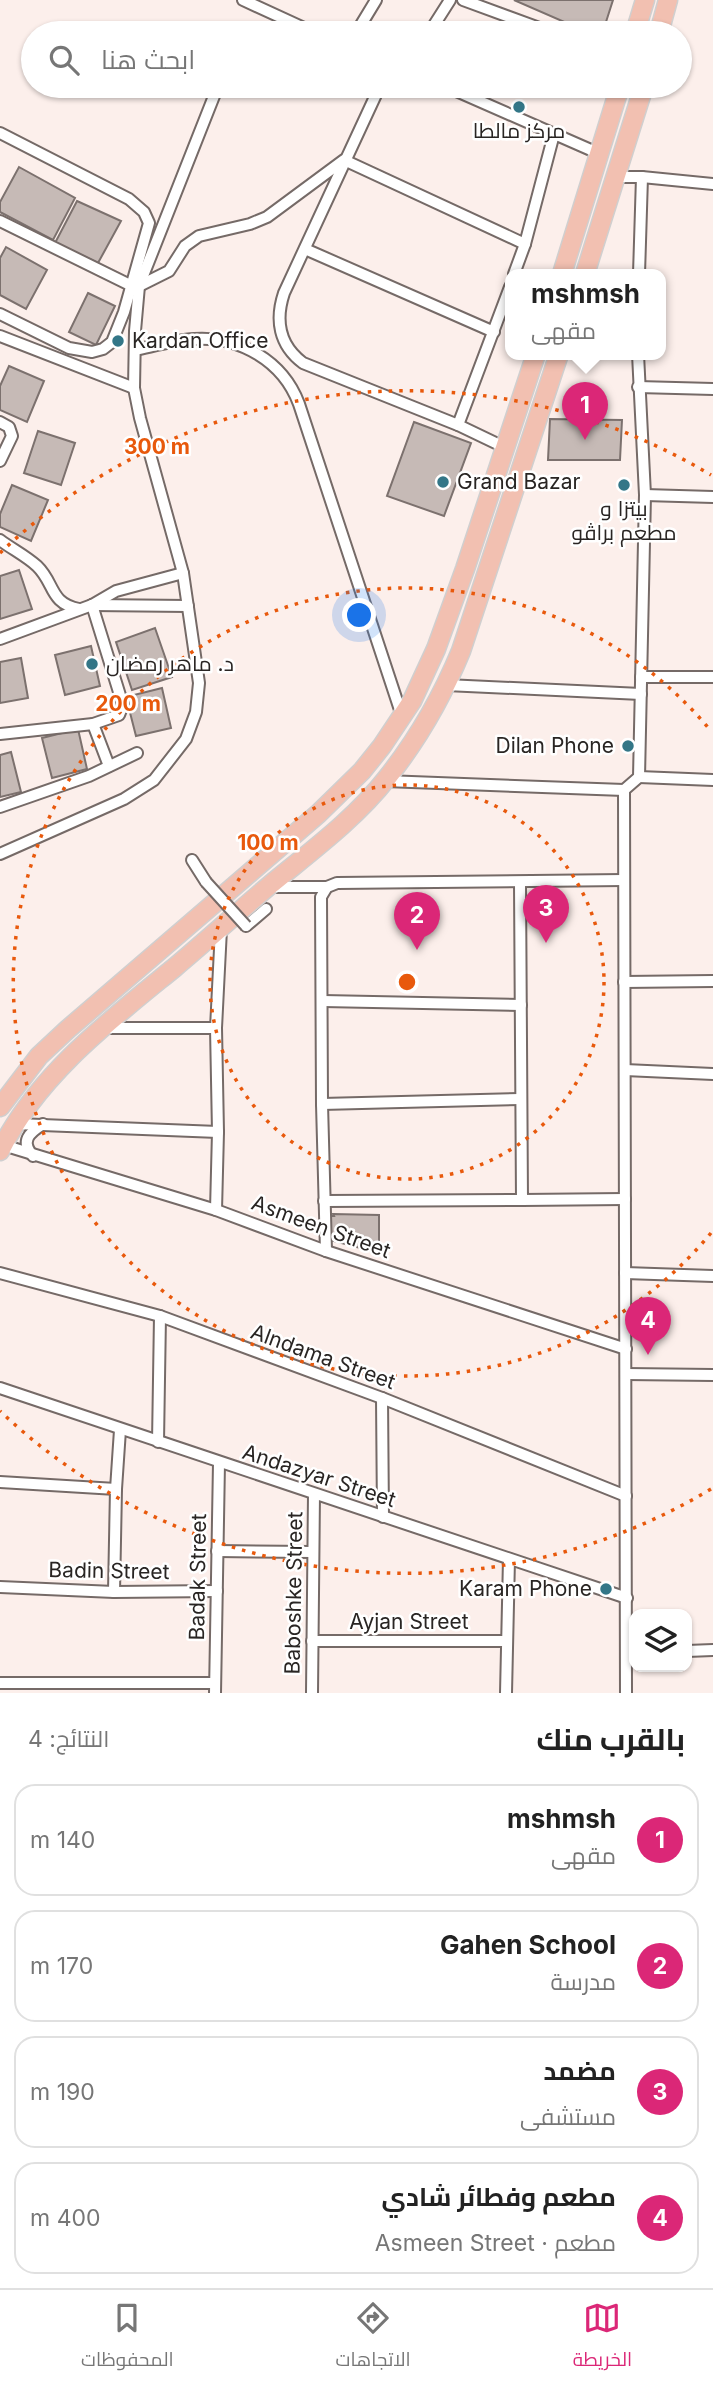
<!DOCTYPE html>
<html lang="ar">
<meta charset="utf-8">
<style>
:root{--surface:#fff;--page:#f6f6f6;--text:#222;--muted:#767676;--line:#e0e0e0;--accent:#db2777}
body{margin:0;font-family:Inter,Cairo,sans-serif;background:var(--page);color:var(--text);direction:rtl}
.controls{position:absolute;right:21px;bottom:21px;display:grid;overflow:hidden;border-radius:14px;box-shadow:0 2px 5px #0004}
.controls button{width:63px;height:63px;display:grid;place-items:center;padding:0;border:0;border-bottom:2px solid var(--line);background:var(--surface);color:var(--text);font:35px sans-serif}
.you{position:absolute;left:360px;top:616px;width:24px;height:24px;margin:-18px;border:5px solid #fff;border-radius:50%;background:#1a73e8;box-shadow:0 0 0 10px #1a73e833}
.badge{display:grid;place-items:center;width:46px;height:46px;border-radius:50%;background:var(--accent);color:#fff;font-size:23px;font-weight:700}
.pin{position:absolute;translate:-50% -58px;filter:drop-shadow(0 2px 4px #0008)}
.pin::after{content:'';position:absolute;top:37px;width:24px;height:21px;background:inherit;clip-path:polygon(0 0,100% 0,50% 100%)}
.popup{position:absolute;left:505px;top:269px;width:161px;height:91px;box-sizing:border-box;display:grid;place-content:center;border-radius:14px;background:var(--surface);filter:drop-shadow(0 2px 5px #0005);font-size:23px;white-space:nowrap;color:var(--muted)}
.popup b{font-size:26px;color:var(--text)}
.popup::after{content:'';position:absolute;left:50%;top:100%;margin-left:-14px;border:14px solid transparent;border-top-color:var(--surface)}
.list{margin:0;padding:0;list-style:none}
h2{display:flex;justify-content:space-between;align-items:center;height:91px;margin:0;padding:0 28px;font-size:30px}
h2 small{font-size:23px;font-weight:400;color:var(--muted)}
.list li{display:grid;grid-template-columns:46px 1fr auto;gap:21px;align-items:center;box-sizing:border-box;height:112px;margin:0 14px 14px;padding:0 14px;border:2px solid var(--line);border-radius:21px}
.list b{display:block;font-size:26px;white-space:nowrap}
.list p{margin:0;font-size:23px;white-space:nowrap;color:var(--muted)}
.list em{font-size:23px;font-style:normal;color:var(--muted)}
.icon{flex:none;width:38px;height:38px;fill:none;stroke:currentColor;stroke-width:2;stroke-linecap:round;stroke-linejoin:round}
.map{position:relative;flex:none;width:713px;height:1693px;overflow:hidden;direction:ltr}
.search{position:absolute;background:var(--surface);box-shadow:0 2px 5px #0004;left:21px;right:21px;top:21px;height:77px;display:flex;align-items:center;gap:18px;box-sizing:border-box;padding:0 24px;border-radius:38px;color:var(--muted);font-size:26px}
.sheet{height:595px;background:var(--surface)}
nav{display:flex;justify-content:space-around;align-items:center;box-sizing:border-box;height:98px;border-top:2px solid var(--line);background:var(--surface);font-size:19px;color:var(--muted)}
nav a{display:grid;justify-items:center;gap:4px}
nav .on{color:var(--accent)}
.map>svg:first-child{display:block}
.building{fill:#c6bab6;stroke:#7c716e;stroke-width:2}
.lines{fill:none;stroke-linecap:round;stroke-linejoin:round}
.street-casing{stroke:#756a67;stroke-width:14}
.primary-casing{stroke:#d0cfcf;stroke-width:21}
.street{stroke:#fff;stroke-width:10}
.primary{stroke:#f2c0b1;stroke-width:18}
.street-bridge-casing{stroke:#756a67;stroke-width:14;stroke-linecap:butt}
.street-bridge{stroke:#fff;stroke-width:10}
.ring{fill:none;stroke:#e8590c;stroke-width:3.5;stroke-dasharray:3.5 7}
.poi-dot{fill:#337687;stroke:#fff;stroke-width:2.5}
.labels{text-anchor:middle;stroke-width:5;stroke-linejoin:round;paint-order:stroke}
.poi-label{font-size:21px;fill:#292523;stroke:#fff;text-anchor:start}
.street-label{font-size:21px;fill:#292523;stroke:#fff}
.centre{fill:#e8590c;stroke:#fff;stroke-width:3.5}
.ring-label{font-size:21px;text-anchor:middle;font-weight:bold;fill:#e8590c;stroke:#fff;stroke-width:5;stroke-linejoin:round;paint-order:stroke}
</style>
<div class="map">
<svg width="713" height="1693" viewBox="0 0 713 1693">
<rect width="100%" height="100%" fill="#fcefeb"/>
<g class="building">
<polygon points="514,0 613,0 606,22 578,28"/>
<polygon points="19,167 75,198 53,240 0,212 0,202"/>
<polygon points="77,201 121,221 98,263 55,243"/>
<polygon points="6,247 47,270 26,309 0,295 0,258"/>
<polygon points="88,293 115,306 96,345 69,332"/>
<polygon points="9,366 44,381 27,422 0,410 0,386"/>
<polygon points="550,419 622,420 620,460 548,460"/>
<polygon points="414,422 471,443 444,516 387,496"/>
<polygon points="38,431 75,443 61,485 24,473"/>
<polygon points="12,485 48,500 31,541 0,527 0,514"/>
<polygon points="19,570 32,609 0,619 0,576"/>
<polygon points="155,628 172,677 132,690 116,642"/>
<polygon points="91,646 100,686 65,695 55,655"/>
<polygon points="21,658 28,698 0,703 0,662"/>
<polygon points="162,688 171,728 136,736 126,697"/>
<polygon points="78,729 87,769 52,778 42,738"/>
<polygon points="11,752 21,792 0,797 0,755"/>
<polygon points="333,1214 379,1215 379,1253 330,1240 331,1216 334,1216"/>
</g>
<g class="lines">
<g class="street-casing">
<g id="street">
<polyline points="243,0 315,33"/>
<polyline points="463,0 553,33"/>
<polyline points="356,33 376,0"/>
<polyline points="429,33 450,0"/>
<path d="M380,86l-96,207c-9,27 -5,52 19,70l155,62 48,23"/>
<polyline points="445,86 600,154"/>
<polyline points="0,133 129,199 144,212 149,223 124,312 112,342 103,349 92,352 69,348 0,314"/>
<polyline points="616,177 642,177 713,184"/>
<polyline points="0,221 130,285 139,286 169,271 185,246 199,236 250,224 267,217 344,160 525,244"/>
<polyline points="305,249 494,332"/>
<polyline points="514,274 525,244 554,134"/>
<polyline points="639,274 642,177"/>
<polyline points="0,336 134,388"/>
<path d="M135,350c19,-4 39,-10 59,-11 46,-3 89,22 105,65l103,312"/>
<polyline points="638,387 713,389"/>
<polyline points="0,422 9,427 12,436 0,461"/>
<polyline points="458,425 510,287"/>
<polyline points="645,495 713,497"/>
<path d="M0,540c12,9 26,16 37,26 18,17 12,37 42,43"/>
<polyline points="92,605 188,606"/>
<polyline points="0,639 92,605 116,591 183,573"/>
<polyline points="641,677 713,677"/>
<polyline points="446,685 641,694"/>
<polyline points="93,724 109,766"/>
<polyline points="0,734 93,724 119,715 123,705 92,605"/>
<polyline points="639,777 713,780"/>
<polyline points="385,781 624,790"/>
<polyline points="0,807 89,776 137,753"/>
<polyline points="0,854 124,799 154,780 186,739 196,712 199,683 183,573 140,418 134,388 135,331 139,286 218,86"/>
<polyline points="192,860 206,882"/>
<polyline points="520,883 522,1200 625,1199"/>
<polyline points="270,887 327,887"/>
<polyline points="246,926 266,909"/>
<polyline points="624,982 713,981"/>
<polyline points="323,1001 521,1005"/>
<polyline points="104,1028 216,1028"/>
<polyline points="625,1070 713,1074"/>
<polyline points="322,1104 520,1099"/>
<polyline points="17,1124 218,1132"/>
<polyline points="3,1145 216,1210 326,1251 626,1349"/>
<path d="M33,1156c-13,-15 -4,-23 10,-32"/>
<polyline points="324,1201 522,1200"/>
<polyline points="216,1210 218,1132 216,1028 221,929"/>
<polyline points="326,1251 322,1104 321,897 327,887 337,883 624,880"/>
<polyline points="0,1273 160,1316 382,1398 626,1496"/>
<polyline points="625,1273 713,1276"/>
<polyline points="626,1374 713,1375"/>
<polyline points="0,1388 627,1598"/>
<polyline points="382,1398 383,1517"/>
<polyline points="158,1442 160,1316"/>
<polyline points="0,1482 116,1489"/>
<polyline points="217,1551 312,1552"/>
<polyline points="0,1587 114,1592 217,1591"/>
<polyline points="114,1592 116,1489 120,1430"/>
<polyline points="312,1641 506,1641"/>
<polyline points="687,1651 713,1650"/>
<polyline points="0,1683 215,1683"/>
<polyline points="215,1693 219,1463"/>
<polyline points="312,1693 314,1494"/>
<polyline points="506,1693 509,1559"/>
<polyline points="626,1693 624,790 639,777 645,495 638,354"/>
</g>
</g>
<g class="primary-casing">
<g id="primary">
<polyline points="635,33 645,0"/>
<polyline points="659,33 668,0"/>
<polyline points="562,274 620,86"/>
<polyline points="585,274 644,86"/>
<polyline points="0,1107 39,1056 68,1029 318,814 362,771 382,746 412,701 436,649 465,569 536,354"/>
<path d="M0,1151c38,-76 109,-130 174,-183 32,-27 63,-55 96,-83 40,-33 85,-66 117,-107 31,-39 55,-81 74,-127l98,-297"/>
</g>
</g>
<use href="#street" class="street"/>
<use href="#primary" class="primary"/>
<g class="street-bridge-casing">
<polyline id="street-bridge" points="206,882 246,926"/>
</g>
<use href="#street-bridge" class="street-bridge"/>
</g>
<g class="ring">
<circle cx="407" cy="982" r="197"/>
<path d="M711 1233A394 394 0 1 1 711 731"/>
<path d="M711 1489A591 591 0 0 1 0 1411M0 553A591 591 0 0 1 711 475"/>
</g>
<g class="poi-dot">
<circle cx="519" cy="107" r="7"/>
<circle cx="118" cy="341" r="7"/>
<circle cx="443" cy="482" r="7"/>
<circle cx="624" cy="485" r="7"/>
<circle cx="92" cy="664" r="7"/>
<circle cx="628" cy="746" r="7"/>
<circle cx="606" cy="1589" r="7"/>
</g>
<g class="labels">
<g class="poi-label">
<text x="519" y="138" text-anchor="middle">مركز مالطا</text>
<text x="132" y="348">Kardan Office</text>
<text x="457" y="489">Grand Bazar</text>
<text x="624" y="516" text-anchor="middle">بيتزا و<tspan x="624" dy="24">مطعم براڤو</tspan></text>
<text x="106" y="671">د. ماهر رمضان</text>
<text x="614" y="753" text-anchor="end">Dilan Phone</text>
<text x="592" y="1596" text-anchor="end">Karam Phone</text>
</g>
<g class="street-label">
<text transform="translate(321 1227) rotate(20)" y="7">Asmeen Street</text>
<text transform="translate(323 1357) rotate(20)" y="7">Alndama Street</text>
<text transform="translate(319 1476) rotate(18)" y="7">Andazyar Street</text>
<text transform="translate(109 1571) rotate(1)" y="7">Badin Street</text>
<text transform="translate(198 1577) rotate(-89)" y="7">Badak Street</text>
<text transform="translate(294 1593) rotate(-89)" y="7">Baboshke Street</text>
<text x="409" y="1629">Ayjan Street</text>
</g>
</g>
<circle cx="407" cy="982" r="10" class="centre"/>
<g class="ring-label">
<text x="157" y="454">300 m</text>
<text x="128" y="711">200 m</text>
<text x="268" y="850">100 m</text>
</g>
</svg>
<div class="controls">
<button><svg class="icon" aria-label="layers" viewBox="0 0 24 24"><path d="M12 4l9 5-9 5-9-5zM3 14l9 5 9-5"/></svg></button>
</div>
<div class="you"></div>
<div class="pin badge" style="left:585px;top:440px">1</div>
<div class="popup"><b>mshmsh</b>مقهى</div>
<div class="pin badge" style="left:417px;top:950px">2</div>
<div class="pin badge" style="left:546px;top:943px">3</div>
<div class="pin badge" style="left:648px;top:1355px">4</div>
<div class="search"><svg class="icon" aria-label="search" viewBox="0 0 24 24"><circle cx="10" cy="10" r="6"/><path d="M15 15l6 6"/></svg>ابحث هنا</div>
</div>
<section class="sheet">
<h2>بالقرب منك<small>النتائج: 4</small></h2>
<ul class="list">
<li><span class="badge">1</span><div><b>mshmsh</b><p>مقهى</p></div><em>140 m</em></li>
<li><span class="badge">2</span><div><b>Gahen School</b><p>مدرسة</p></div><em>170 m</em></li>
<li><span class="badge">3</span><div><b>مضمد</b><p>مستشفى</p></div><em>190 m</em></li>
<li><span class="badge">4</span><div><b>مطعم وفطائر شادي</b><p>مطعم · Asmeen Street</p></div><em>400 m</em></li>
</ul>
</section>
<nav>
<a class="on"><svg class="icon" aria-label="map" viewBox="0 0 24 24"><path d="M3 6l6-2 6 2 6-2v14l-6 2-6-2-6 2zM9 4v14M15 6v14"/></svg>الخريطة</a>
<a><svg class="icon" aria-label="directions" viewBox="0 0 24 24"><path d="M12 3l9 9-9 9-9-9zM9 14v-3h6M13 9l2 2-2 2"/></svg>الاتجاهات</a>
<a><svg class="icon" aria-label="saved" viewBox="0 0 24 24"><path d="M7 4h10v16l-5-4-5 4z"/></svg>المحفوظات</a>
</nav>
